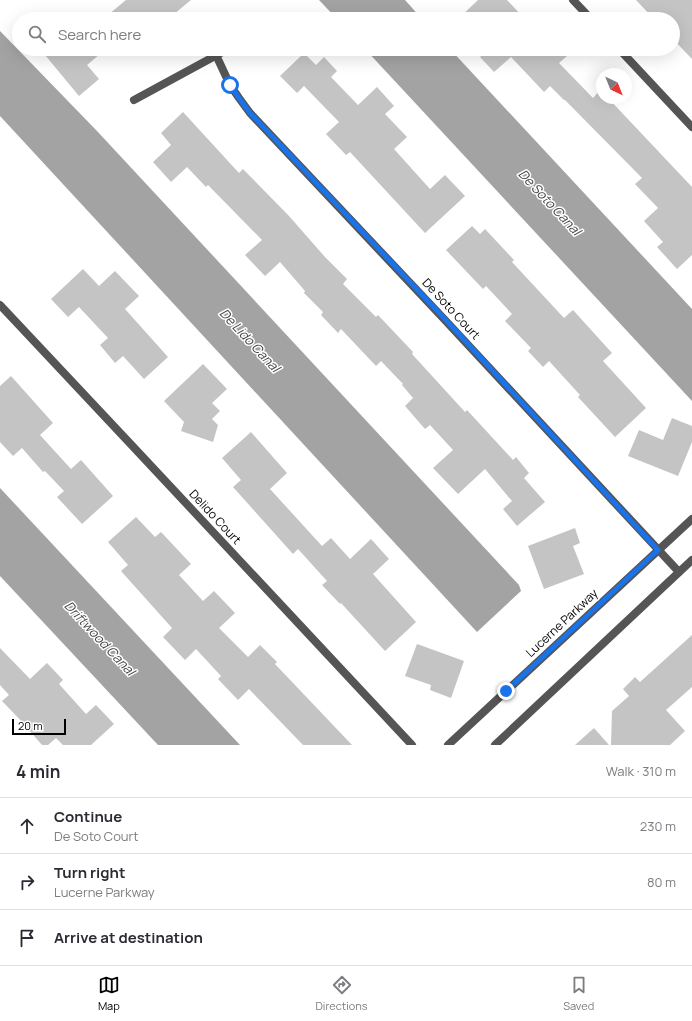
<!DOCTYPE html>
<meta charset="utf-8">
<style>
:root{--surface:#fff;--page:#f7f7f7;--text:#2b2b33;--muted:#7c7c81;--line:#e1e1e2;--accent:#000}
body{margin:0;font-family:Manrope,sans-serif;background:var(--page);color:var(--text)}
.compass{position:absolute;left:596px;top:68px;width:36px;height:36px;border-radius:50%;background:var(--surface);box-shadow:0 4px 16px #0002;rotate:137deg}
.scale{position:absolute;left:12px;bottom:10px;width:54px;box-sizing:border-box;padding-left:4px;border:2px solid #000;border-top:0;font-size:11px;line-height:14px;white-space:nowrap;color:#000;-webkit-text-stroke:3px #fff;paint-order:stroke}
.stop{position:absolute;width:12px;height:12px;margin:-9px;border:3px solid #1a73e8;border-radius:50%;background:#fff}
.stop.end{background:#1a73e8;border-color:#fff;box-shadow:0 1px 4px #0008}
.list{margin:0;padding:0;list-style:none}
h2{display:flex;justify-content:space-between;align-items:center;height:52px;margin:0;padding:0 16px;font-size:17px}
h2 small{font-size:13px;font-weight:400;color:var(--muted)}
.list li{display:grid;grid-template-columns:26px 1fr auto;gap:12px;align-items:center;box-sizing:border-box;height:56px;padding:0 16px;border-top:1px solid var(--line)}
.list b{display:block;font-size:15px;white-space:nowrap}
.list p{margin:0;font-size:13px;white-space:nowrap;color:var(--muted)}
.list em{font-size:13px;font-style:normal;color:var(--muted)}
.icon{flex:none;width:22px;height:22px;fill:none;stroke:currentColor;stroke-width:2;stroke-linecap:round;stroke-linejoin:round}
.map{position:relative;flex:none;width:692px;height:745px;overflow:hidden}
.search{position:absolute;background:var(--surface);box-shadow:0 4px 16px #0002;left:12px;right:12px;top:12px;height:44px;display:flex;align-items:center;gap:10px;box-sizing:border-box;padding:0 14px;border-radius:22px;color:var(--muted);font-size:15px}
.sheet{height:220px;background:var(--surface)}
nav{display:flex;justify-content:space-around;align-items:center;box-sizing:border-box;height:56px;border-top:1px solid var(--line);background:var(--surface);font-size:11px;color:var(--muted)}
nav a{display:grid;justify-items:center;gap:2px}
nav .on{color:var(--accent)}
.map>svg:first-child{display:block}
.water{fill:#a3a3a3}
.building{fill:#c4c4c4}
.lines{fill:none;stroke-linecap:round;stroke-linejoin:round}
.minor{stroke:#555;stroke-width:8}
.tertiary{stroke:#555;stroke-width:8}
.route{stroke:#1a73e8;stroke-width:5}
.labels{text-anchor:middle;stroke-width:3;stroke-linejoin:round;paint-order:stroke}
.street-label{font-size:12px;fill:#000;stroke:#fff}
.water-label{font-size:13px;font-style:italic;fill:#444;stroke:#fff}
</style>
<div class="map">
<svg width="692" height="745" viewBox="0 0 692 745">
<rect width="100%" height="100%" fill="#fff"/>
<g class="water">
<polygon points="319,0 405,0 422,19 337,19"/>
<polygon points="0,31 97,131 519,585 521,591 477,632 0,116"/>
<polygon points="365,49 450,49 692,309 692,401"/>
<polygon points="0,488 240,745 158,745 0,576"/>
</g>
<g class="building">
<polygon points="126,0 191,0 168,19 103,19"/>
<polygon points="478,0 507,0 525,19 458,19"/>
<polygon points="636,0 692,0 692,59 673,39 673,19 665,19 658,12 652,17"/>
<polygon points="40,49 106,49 87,65 99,79 79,96"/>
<polygon points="489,49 560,49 567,56 559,63 593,98 600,90 602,92 602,98 608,98 692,187 692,255 677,269 657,247 663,242 644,221 658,208 635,184 642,178 565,100 564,100 550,86 544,92 511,57 494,72 480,57"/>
<polygon points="304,53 316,65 324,57 337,71 331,77 358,105 377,87 394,106 385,114 407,137 394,149 430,189 445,175 465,196 425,233 350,152 346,155 326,134 339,122 304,86 297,93 280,76"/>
<polygon points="183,112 239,173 243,169 289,216 325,257 347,279 343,284 376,317 378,315 413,352 412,354 465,412 467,410 513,460 516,457 529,473 524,478 545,502 517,526 503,509 512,501 485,469 458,494 433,468 453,450 430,425 425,429 405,406 413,398 402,385 403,384 381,361 376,366 341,329 338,333 321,315 323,312 304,293 305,291 280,262 265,276 245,255 262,240 208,185 206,187 187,167 171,182 153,162 171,145 161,133"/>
<polygon points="472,226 480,234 485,229 514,260 512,262 564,318 573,310 612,353 603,361 646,408 615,437 578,397 580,395 549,361 543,367 528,351 531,348 505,321 512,314 486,286 483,289 446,250"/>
<polygon points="83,269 99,286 115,271 139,296 125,309 168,357 144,379 123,356 115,363 100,345 108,338 79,307 68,317 51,299"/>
<polygon points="203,364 227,389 212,403 220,411 212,419 218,425 213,442 181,431 184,422 164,401"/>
<polygon points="11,376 53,423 40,435 71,469 81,460 113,496 82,524 57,497 64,491 45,471 43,472 22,448 13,456 0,442 0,386"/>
<polygon points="672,418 692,426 692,442 678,476 628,456 639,430 663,440"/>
<polygon points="251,432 287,473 270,489 322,546 331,538 350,559 371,539 389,559 373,574 416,622 385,651 341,603 340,604 322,585 327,581 298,549 293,554 233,487 241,480 222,458"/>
<polygon points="136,517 155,537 161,532 191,564 179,575 203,601 214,591 235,613 219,628 248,657 260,645 277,662 275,664 352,745 303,745 249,689 238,700 218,679 221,676 196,649 185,660 163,637 172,628 121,571 128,565 108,542"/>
<polygon points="575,528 580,543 573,546 584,574 544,589 528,546"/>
<polygon points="692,635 692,687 666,710 685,731 670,745 611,745 612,711 629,696 623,689 635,677 640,682"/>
<polygon points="417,644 464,661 451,698 430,690 431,685 405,676"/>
<polygon points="0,648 30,679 47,663 63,680 59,684 86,714 96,705 114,724 91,745 63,745 56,738 48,745 42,745 28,729 29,729 2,701 9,695 0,685"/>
<polygon points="594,728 609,745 575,745"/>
</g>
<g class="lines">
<g class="minor">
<polyline points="573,0 591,19"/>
<polyline points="619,49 692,127"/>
<polyline points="216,55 230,85 239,98 250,113 444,319 679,572"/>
<polyline points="134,100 228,49"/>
<path d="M0,305c138,146 274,293 412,440"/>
</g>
<g class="tertiary">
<polyline points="448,745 692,519"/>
<polyline points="495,745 692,560"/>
</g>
</g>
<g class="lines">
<polyline class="route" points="230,85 239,98 250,113 444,318 658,550 506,691"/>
</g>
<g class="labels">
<g class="street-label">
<text transform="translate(451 309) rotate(47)" y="4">De Soto Court</text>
<text transform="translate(215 517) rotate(47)" y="4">Delido Court</text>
<text transform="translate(562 623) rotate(-43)" y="4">Lucerne Parkway</text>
</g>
<g class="water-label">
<text transform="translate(550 202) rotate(47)" y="5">De Soto Canal</text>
<text transform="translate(250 340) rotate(47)" y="5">De Lido Canal</text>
<text transform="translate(100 638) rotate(47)" y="5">Driftwood Canal</text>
</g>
</g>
</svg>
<svg class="compass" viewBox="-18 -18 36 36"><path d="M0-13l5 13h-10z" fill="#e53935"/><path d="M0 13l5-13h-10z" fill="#7c7c81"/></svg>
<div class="scale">20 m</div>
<div class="stop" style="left:230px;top:85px"></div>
<div class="stop end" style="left:506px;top:691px"></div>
<div class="search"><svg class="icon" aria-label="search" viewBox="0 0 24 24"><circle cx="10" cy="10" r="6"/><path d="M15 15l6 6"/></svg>Search here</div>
</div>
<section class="sheet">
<h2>4 min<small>Walk · 310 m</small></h2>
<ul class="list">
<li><svg class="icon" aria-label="ahead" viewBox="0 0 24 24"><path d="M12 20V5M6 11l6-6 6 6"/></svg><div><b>Continue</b><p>De Soto Court</p></div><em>230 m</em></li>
<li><svg class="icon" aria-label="right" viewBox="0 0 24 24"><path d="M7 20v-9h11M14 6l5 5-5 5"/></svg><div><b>Turn right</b><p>Lucerne Parkway</p></div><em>80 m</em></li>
<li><svg class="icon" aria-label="arrive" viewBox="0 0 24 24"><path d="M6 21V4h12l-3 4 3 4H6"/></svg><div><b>Arrive at destination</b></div></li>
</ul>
</section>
<nav>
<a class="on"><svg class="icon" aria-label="map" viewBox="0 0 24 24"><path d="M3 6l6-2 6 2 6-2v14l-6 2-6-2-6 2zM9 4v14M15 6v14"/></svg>Map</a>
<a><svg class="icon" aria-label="directions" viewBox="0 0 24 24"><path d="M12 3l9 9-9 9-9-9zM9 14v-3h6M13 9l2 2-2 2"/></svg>Directions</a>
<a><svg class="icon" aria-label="saved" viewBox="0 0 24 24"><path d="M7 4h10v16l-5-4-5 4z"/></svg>Saved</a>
</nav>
